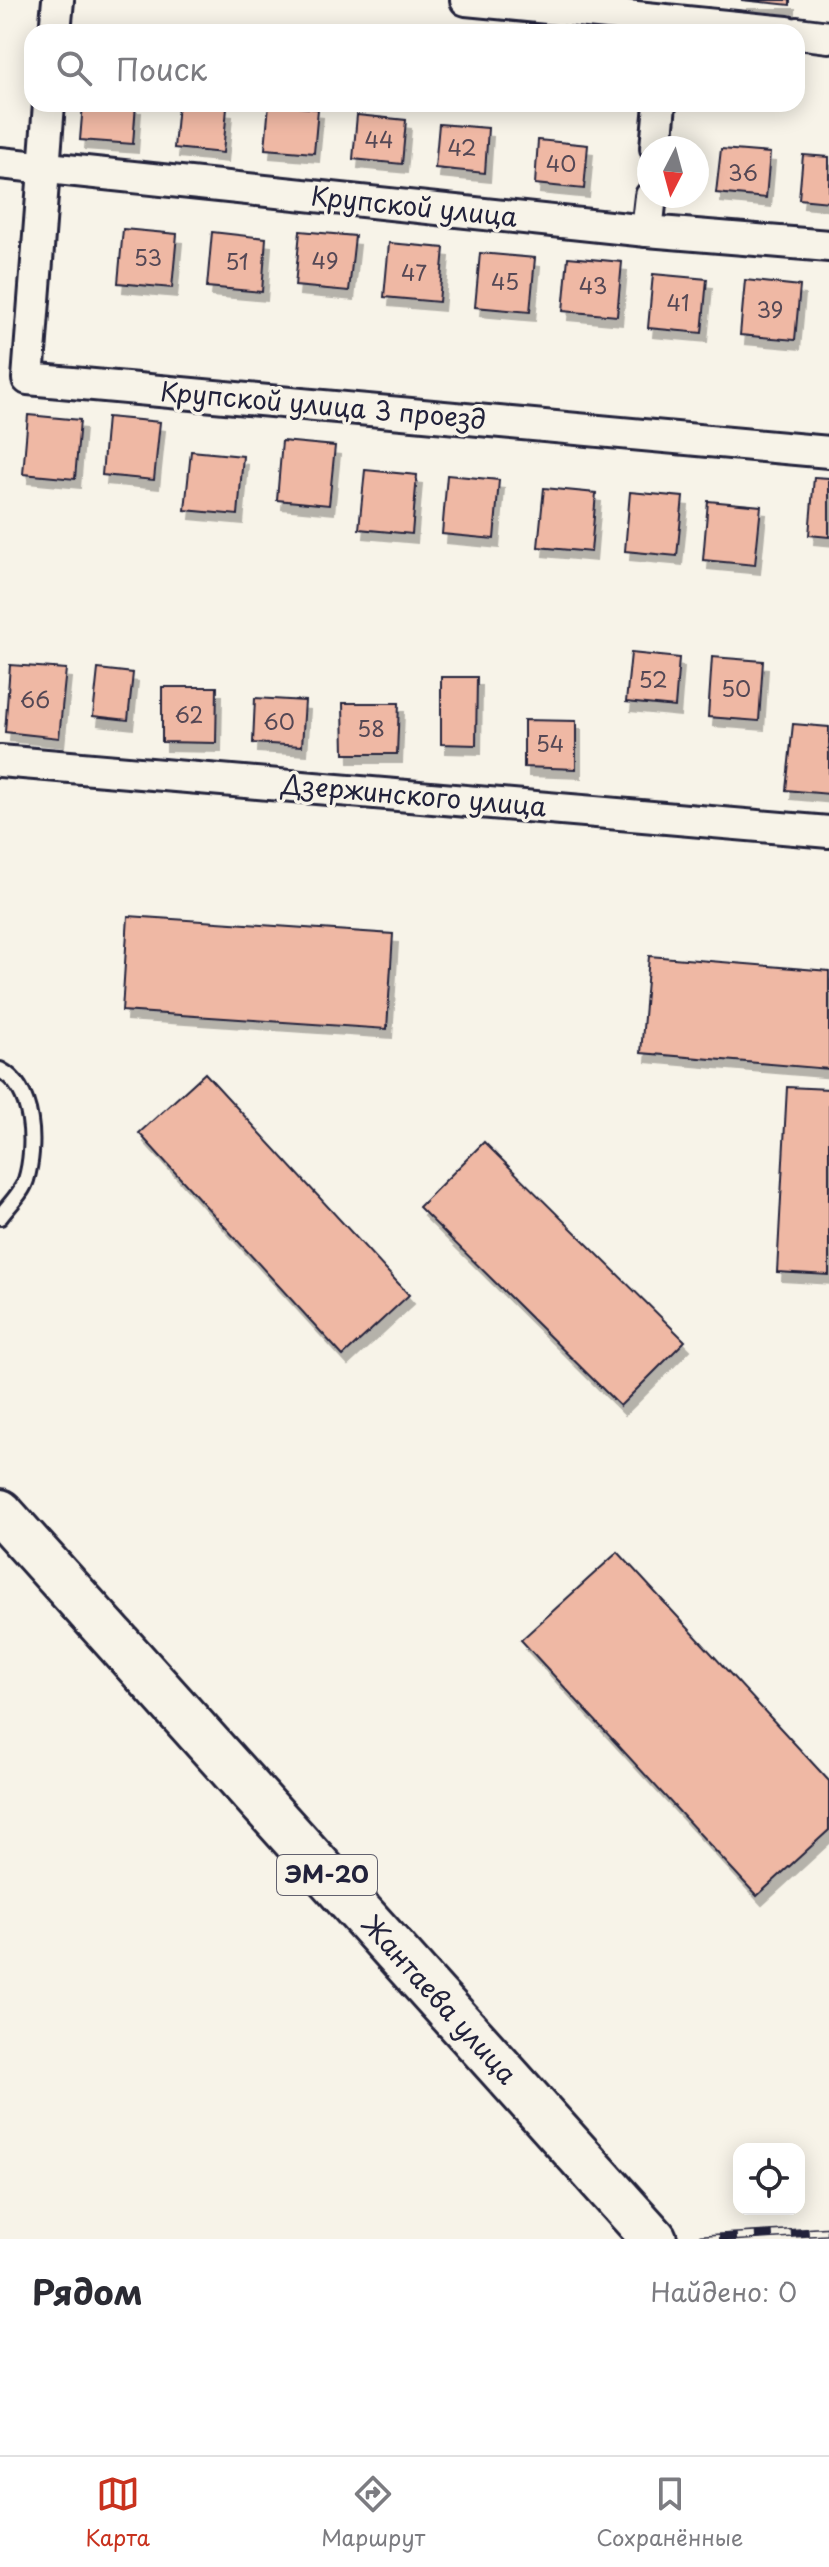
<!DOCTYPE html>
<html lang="ru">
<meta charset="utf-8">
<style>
:root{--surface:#fff;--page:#f2f2f3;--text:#2b2b33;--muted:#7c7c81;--line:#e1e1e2;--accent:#c8321e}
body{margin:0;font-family:"Playpen Sans",sans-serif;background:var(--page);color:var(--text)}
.controls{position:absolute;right:24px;bottom:24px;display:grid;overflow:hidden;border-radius:16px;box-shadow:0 4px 20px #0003}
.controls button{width:72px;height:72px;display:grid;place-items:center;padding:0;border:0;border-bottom:2px solid var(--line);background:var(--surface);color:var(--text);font:40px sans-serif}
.compass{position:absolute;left:637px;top:136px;width:72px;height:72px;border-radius:50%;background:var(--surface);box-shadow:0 4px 20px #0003;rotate:186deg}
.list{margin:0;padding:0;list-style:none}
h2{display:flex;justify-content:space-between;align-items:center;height:104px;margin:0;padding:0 32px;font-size:34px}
h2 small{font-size:26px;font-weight:400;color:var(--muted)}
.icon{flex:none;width:44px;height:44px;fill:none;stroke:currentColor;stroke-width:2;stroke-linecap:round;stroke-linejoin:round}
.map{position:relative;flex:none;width:829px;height:2239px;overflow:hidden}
.search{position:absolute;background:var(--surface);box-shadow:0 4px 20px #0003;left:24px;right:24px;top:24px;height:88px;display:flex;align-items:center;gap:20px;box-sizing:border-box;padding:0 28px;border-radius:24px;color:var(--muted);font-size:30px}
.sheet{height:216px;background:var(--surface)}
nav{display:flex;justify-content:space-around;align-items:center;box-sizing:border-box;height:112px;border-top:2px solid var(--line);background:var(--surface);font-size:22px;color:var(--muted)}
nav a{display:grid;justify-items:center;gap:4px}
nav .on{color:var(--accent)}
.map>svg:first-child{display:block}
.building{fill:#efb8a4;stroke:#22223b;stroke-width:2;filter:url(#shadow)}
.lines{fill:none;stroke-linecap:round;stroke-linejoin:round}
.lane-casing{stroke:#22223b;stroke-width:20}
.street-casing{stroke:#22223b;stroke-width:36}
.primary-casing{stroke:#22223b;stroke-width:50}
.lane{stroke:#f7f3e8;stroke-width:14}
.street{stroke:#f7f3e8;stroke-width:30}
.primary{stroke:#f7f3e8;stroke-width:44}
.rail-casing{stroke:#22223b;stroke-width:9}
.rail{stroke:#f7f3e8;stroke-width:6;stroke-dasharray:18;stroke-linecap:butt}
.labels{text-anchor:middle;stroke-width:7;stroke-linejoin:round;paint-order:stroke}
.number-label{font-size:22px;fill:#554855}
.shield{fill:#f7f3e8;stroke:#62616f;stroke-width:2}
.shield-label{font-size:24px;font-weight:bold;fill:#22223b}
.street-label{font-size:26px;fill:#22223b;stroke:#f7f3e8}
</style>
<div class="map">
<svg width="829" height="2239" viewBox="0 0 829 2239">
<defs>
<filter id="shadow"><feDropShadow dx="5" dy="9" stdDeviation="0" flood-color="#0004"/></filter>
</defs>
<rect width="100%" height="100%" fill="#f7f3e8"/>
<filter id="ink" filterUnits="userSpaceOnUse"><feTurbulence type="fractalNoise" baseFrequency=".0125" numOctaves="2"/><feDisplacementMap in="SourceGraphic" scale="16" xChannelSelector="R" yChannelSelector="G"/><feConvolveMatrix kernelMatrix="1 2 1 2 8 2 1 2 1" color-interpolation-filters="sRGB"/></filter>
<g filter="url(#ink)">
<g class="building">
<polygon points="741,0 790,0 790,5"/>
<polygon points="83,104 136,104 133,144 80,140"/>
<polygon points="178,104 227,108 223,153 174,148"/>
<polygon points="269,104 318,109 314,153 265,149"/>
<polygon points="357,115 406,120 402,164 353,159"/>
<polygon points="439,124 488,128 485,173 435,168"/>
<polygon points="538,140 588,145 584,189 535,184"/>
<polygon points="721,149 770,153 766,198 716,193"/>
<polygon points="803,155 829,157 829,202 799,199"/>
<polygon points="123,229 177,234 172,288 118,283"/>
<polygon points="300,231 355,236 349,291 295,286"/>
<polygon points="212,232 266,238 262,292 207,287"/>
<polygon points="389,243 444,248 439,302 384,297"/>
<polygon points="480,253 535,258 530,312 475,307"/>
<polygon points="568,257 622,262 617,316 563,311"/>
<polygon points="653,274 707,279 702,333 648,328"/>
<polygon points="745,280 800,286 795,340 740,335"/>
<polygon points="28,415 80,420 75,479 23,474"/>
<polygon points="107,417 160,422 154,480 102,475"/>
<polygon points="282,441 335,446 329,505 277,500"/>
<polygon points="191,451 243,456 238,515 185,510"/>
<polygon points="365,470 417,475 412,534 359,529"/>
<polygon points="447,475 499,480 494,539 442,534"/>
<polygon points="814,477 829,478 829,537 809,535"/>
<polygon points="544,488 596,493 591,552 538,547"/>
<polygon points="630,492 683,497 677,556 625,551"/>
<polygon points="708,501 761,506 755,565 703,560"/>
<polygon points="631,653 679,658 675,707 626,702"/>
<polygon points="712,657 763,661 759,721 708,717"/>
<polygon points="10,665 66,669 59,738 5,732"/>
<polygon points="98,669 133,673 128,720 93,716"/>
<polygon points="441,677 477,677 476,745 441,744"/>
<polygon points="162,687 217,687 216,743 162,742"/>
<polygon points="255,698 305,701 302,746 253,743"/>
<polygon points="343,703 399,703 397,754 344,754"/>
<polygon points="524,720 576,721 576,769 524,767"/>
<polygon points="793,724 829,727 829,794 786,790"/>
<polygon points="128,916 393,934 387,1029 122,1011"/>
<polygon points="649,956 829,971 829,1069 641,1053"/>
<polygon points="205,1073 409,1295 343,1356 139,1133"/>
<polygon points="787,1087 829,1089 829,1275 777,1272"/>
<polygon points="484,1142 685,1341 620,1406 419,1207"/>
<polygon points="618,1552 829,1781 829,1830 757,1896 521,1640"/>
</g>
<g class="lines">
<g class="lane-casing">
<path id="lane" d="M0,1070c35,18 36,77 26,110 -4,13 -18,26 -26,37"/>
</g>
<g class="street-casing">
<g id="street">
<polyline points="466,0 787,32"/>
<polyline points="55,32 58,0"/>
<polyline points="797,33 829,37"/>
<polyline points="49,104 28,379 829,452"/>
<polyline points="656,148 660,104"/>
<polyline points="0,163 647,231 829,246"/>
<polyline points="647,231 651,196"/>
<polyline points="0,761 829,832"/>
</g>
</g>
<g class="primary-casing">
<polyline id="primary" points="0,1512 654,2239"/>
</g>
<use href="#lane" class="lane"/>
<use href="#street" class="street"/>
<use href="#primary" class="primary"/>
<g class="rail-casing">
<polyline id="rail" points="701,2239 829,2231"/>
</g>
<use href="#rail" class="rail"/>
</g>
</g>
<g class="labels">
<g class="number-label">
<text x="379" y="148">44</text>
<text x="462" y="156">42</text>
<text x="561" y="172">40</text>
<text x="743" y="181">36</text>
<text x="148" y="266">53</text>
<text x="325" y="269">49</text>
<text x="237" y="270">51</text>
<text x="414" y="281">47</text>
<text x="505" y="290">45</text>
<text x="593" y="294">43</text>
<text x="678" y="311">41</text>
<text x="770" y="318">39</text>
<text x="653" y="688">52</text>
<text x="736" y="697">50</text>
<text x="35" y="708">66</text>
<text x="189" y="723">62</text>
<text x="279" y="730">60</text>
<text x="371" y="737">58</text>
<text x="550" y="752">54</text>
</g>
<rect class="shield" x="277" y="1855" width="100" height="40" rx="6"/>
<g class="shield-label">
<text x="327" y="1883">ЭМ-20</text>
</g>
<g class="street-label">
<text transform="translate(414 207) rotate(6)" y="9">Крупской улица</text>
<text transform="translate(323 406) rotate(5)" y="9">Крупской улица 3 проезд</text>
<text transform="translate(414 796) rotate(5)" y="9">Дзержинского улица</text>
<text transform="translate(439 2000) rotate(48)" y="9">Жантаева улица</text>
</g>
</g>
</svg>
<div class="controls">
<button><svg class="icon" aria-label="locate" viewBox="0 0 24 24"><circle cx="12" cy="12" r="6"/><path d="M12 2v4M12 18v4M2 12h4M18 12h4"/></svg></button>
</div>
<svg class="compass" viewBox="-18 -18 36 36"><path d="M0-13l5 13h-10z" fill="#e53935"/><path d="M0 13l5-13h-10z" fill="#7c7c81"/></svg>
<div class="search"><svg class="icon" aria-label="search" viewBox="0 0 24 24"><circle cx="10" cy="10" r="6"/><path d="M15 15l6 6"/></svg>Поиск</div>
</div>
<section class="sheet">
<h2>Рядом<small>Найдено: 0</small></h2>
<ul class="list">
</ul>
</section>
<nav>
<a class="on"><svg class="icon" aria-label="map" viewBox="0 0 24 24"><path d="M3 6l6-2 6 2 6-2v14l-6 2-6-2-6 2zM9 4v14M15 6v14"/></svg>Карта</a>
<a><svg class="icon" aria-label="directions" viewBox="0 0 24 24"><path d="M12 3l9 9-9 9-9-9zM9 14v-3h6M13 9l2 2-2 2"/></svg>Маршрут</a>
<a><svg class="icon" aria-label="saved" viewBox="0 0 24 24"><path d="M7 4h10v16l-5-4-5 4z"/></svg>Сохранённые</a>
</nav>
